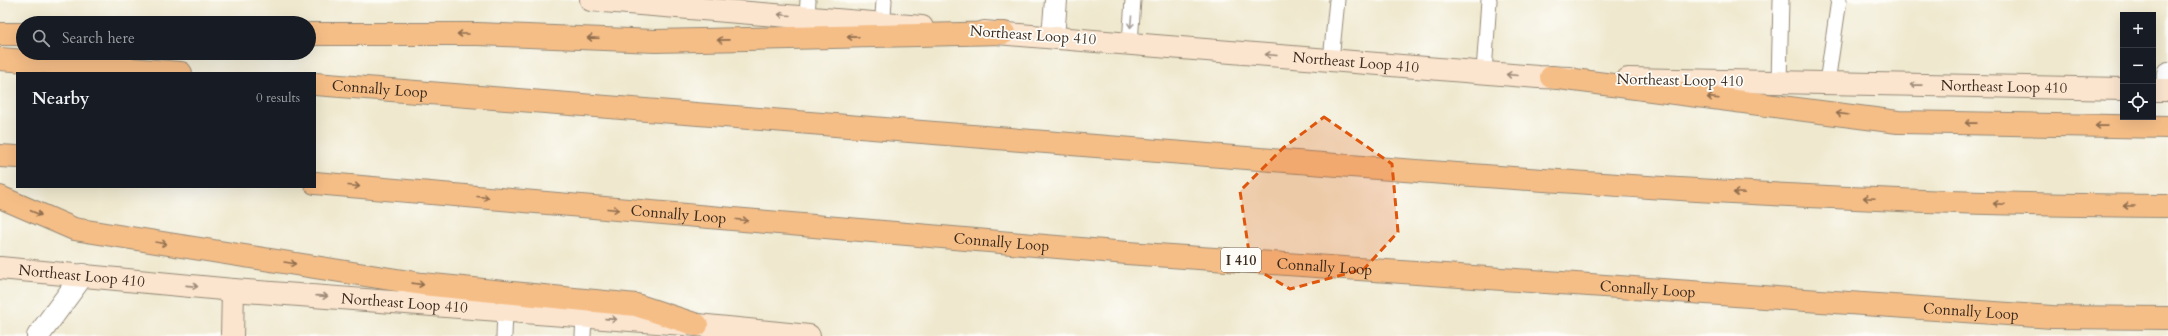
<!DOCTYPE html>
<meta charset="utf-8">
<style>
:root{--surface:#171b24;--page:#20242c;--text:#f1f3f6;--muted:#9ea1a6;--line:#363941}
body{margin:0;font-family:Cardo,serif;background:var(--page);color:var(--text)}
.controls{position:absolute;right:12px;top:12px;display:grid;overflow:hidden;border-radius:0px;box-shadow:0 4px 16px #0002}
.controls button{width:36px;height:36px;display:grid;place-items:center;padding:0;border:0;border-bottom:1px solid var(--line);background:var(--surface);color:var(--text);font:20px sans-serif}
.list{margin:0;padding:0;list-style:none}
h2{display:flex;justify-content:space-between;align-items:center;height:52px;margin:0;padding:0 16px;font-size:17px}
h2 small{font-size:13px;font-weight:400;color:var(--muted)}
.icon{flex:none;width:22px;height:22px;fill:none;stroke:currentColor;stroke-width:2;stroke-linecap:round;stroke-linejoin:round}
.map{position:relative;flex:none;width:2168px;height:336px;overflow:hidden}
.search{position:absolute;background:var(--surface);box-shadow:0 4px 16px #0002;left:16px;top:16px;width:300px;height:44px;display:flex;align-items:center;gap:10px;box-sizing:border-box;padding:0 14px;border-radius:22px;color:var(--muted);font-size:15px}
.panel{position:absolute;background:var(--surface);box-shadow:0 4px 16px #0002;left:16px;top:72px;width:300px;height:116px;border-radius:0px}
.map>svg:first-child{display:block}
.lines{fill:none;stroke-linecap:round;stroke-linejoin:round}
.lane-casing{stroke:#958976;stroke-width:17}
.street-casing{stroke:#958976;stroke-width:24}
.secondary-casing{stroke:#958976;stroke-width:24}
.highway-casing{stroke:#958976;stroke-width:24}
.lane{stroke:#fff;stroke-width:15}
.street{stroke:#fff;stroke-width:22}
.secondary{stroke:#fbe5cf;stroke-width:22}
.highway{stroke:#f6be87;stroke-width:22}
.oneway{stroke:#9b8876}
.oneway2{stroke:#a79f9a}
.oneway3{stroke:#8f6d4d}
.marked{fill:#df570d;fill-opacity:0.2;stroke:#df570d;stroke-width:3;stroke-dasharray:8 5;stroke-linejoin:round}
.labels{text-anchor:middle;stroke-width:3.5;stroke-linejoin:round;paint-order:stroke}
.shield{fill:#fdfcf7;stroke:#75695f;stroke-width:1}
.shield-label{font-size:14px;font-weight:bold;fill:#3b2a1e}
.street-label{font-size:15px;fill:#3b2a1e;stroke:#fdfcf7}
</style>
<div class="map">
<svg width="2168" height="336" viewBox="0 0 2168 336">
<rect width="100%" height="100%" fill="#fdfcf7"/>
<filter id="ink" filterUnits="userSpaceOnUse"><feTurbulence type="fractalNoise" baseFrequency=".025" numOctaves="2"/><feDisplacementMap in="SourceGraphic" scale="8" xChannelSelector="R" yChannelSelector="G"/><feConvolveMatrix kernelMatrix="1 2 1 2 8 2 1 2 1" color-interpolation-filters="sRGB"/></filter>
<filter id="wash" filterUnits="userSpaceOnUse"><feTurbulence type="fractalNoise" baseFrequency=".012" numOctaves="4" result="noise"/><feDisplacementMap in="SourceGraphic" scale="16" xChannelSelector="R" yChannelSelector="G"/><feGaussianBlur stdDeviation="0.9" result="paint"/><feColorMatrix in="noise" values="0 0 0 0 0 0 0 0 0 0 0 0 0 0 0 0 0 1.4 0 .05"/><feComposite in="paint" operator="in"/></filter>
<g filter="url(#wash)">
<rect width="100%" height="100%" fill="#efe8ce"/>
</g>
<g filter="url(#ink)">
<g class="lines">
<g class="lane-casing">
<g id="lane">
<polyline points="807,17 808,0"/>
<polyline points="882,33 884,0"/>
<polyline points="1130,43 1133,0"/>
<polyline points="1331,60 1337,0"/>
<polyline points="1484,72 1489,0"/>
<polyline points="1779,82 1781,0"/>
<polyline points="1827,83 1839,0"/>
<polyline points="504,336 505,311"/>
<polyline points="583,336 584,318"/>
</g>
</g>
<g class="street-casing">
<g id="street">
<polyline points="1053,37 1056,0"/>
<polyline points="2167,90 2168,73"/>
<polyline points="38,336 83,275"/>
</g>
</g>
<g class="secondary-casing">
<g id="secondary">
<polyline points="591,0 922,27"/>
<path id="s1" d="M984,32l554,45 32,1"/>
<path id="s2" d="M1628,79l495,10"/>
<polyline points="2153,90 2168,90"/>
<path id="s3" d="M0,268l233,22 464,35 112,11"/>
<polyline points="232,336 233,290"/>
</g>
</g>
<g class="highway-casing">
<g id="highway">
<polyline points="0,34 23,34"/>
<polyline points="309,34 478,34 655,41 1004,33"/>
<polyline points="0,59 181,73"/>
<polyline points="1551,77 1898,122 2168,127"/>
<path id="s4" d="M315,84c298,23 595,47 893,71 320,25 640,50 960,51"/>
<polyline points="0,156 17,157"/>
<path id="s5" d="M315,183l812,70 925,64 116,1"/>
<polyline points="0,197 74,229 422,284 636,305 697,325"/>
</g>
</g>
<use href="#lane" class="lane"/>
<use href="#street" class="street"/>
<use href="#secondary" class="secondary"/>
<use href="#highway" class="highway"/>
</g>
<defs><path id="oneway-shaft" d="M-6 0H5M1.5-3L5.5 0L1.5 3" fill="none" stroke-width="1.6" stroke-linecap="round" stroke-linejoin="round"/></defs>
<g class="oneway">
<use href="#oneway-shaft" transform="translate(784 15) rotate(-175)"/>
<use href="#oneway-shaft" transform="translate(1271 55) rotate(-175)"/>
<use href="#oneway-shaft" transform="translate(1512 75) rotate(-175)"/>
<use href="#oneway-shaft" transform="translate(1916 85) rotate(-179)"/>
<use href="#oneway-shaft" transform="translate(192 286) rotate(6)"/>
<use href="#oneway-shaft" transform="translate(322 296) rotate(4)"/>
<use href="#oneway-shaft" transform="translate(611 319) rotate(4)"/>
</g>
<use class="oneway2" href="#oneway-shaft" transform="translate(1131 22) rotate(95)"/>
<g class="oneway3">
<use href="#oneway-shaft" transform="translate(463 34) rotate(180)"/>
<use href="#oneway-shaft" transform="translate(853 37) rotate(179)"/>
<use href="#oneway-shaft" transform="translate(593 38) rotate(-178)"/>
<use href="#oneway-shaft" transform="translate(723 40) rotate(179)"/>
<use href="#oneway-shaft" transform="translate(1713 98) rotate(-173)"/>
<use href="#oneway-shaft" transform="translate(1842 114) rotate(-173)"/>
<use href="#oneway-shaft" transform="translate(1971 123) rotate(-179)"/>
<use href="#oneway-shaft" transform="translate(2101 126) rotate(-179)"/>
<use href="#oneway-shaft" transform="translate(354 186) rotate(5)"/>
<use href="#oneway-shaft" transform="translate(1739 193) rotate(-177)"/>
<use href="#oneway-shaft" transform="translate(483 197) rotate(5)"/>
<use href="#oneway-shaft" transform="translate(1869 198) rotate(-177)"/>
<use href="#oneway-shaft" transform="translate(1999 204) rotate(-177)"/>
<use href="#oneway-shaft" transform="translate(2129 206) rotate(-180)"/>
<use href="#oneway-shaft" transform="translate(613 209) rotate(5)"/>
<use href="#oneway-shaft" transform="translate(36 213) rotate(23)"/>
<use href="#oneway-shaft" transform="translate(742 220) rotate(5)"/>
<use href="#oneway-shaft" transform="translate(161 243) rotate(9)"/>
<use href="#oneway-shaft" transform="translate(290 263) rotate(9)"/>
<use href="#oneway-shaft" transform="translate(418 284) rotate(8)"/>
</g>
</g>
<path class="marked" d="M1324,117l68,47 6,68 -34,37 -74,20 -39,-23 -11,-75 43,-43z"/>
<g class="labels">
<rect class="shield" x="1221" y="248" width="40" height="24" rx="3"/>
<g class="shield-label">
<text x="1241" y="265">I 410</text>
</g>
<g class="street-label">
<text transform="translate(1033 35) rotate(4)" y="5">Northeast Loop 410</text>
<text dy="5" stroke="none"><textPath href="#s1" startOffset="373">Northeast Loop 410</textPath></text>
<text transform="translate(1680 80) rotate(1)" y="5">Northeast Loop 410</text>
<text dy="5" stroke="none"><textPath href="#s2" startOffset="376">Northeast Loop 410</textPath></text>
<text dy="5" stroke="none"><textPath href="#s4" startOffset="65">Connally Loop</textPath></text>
<text dy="5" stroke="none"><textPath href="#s5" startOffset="365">Connally Loop</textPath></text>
<text dy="5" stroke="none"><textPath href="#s5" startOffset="689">Connally Loop</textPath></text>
<text dy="5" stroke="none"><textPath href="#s5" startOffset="1013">Connally Loop</textPath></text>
<text dy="5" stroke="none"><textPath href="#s3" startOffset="82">Northeast Loop 410</textPath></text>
<text dy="5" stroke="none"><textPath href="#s5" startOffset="1337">Connally Loop</textPath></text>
<text dy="5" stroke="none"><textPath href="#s3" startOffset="406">Northeast Loop 410</textPath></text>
<text dy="5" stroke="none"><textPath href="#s5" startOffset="1661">Connally Loop</textPath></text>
</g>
</g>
</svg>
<div class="controls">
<button>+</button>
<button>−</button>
<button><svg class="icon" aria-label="locate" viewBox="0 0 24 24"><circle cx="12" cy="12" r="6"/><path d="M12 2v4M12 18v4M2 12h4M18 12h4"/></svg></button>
</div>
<div class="search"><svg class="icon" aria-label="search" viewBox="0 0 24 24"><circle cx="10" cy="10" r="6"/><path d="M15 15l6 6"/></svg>Search here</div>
<section class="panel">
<h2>Nearby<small>0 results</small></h2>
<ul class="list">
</ul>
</section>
</div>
